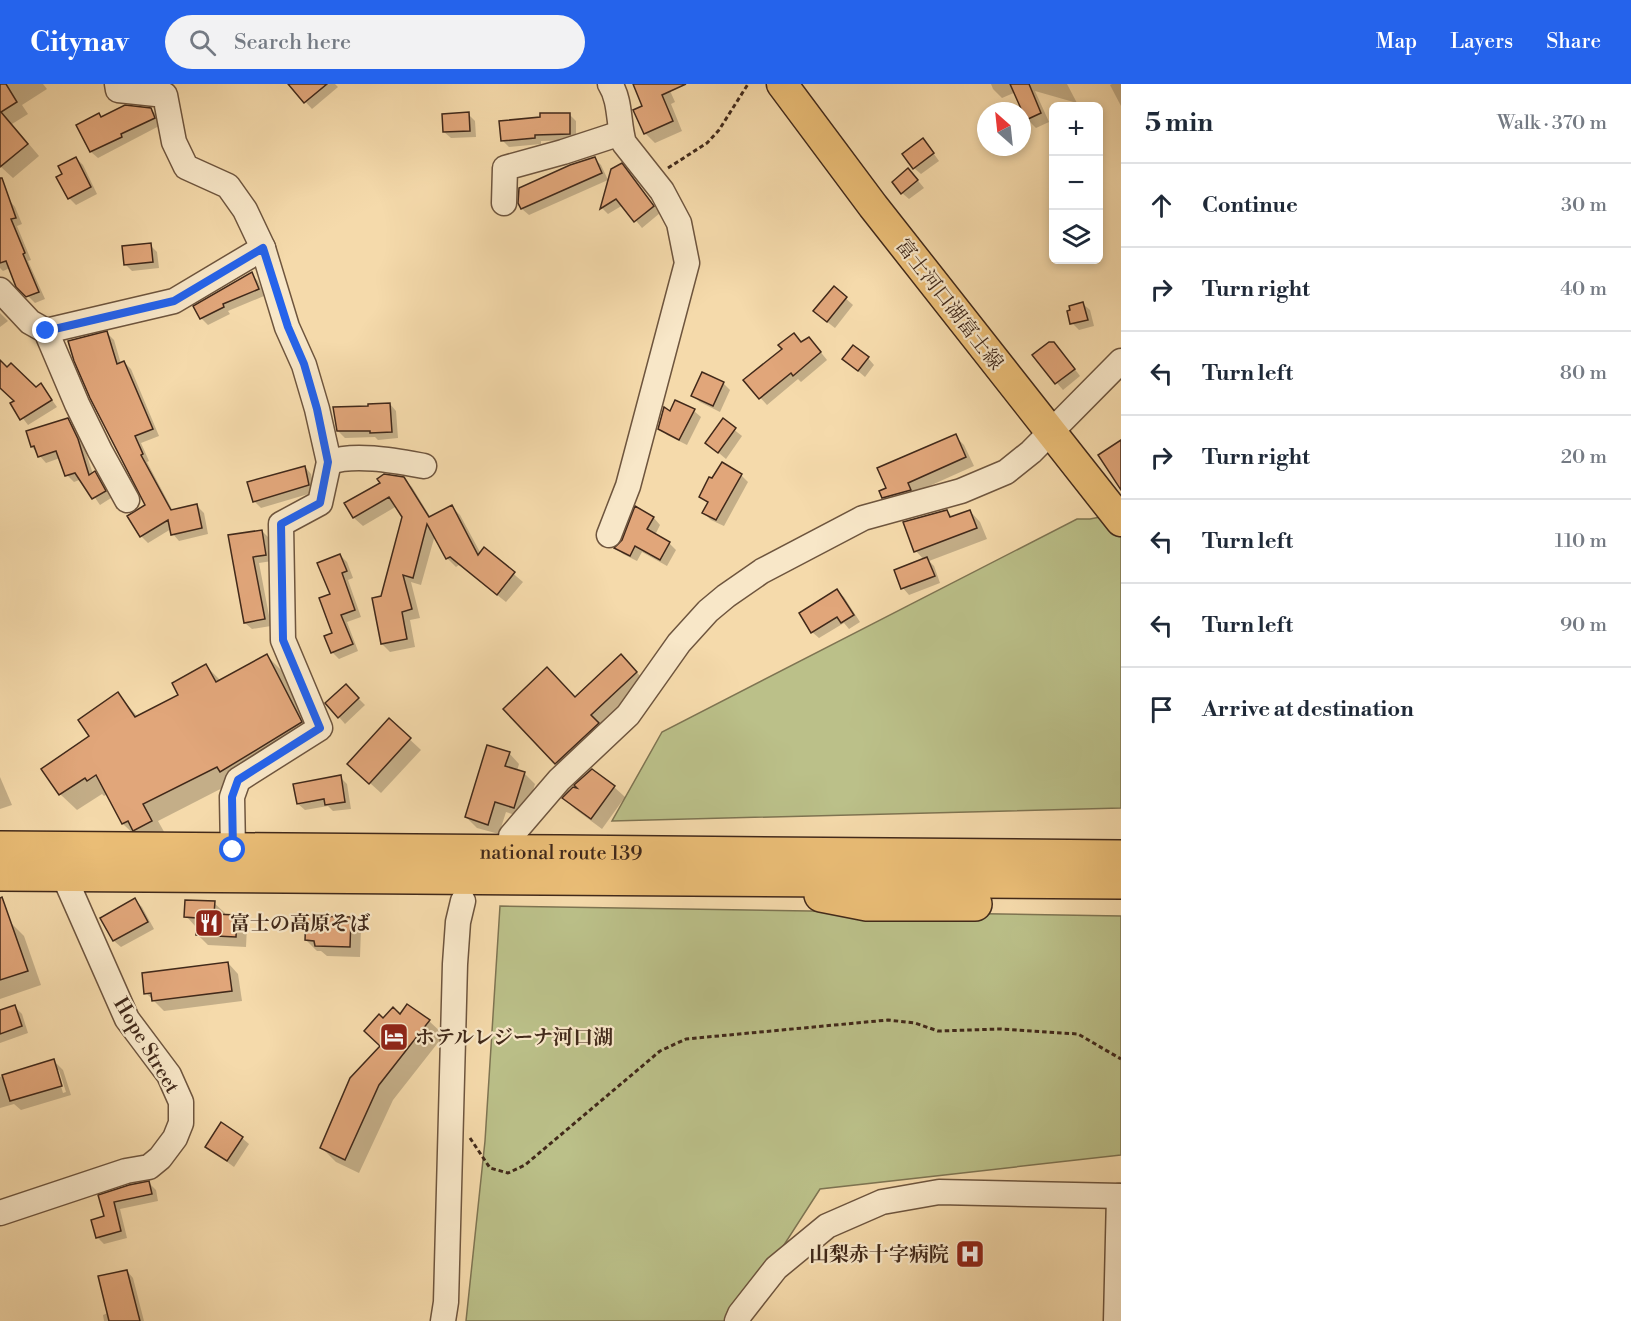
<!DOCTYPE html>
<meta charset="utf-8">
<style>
:root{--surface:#fff;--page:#f2f2f3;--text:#1f2937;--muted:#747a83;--line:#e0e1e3;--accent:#2563eb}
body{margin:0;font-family:"Libre Bodoni","Noto Serif JP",serif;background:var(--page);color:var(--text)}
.controls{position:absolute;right:18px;top:18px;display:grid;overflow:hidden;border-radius:9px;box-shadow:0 3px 9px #0003}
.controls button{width:54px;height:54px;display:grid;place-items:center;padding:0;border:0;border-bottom:2px solid var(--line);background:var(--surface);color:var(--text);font:30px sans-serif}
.compass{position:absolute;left:977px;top:18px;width:54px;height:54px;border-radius:50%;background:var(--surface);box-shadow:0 3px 9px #0003;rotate:333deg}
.stop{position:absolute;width:18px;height:18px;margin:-14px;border:4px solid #2563eb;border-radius:50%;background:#fff}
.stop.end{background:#2563eb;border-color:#fff;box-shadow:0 2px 6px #0008}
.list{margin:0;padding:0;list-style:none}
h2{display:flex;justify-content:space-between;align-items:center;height:78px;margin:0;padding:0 24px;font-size:26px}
h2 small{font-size:20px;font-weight:400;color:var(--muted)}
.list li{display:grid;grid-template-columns:39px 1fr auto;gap:18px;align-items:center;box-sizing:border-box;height:84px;padding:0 24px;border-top:2px solid var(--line)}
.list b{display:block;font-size:22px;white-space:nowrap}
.list em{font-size:20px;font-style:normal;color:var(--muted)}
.icon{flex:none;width:33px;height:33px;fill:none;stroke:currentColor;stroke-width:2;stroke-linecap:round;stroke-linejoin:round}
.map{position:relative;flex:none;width:1121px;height:1237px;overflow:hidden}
header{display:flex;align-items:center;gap:36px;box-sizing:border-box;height:84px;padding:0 30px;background:var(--accent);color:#fff}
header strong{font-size:28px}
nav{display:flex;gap:33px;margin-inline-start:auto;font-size:21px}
.search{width:420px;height:54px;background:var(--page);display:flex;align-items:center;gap:15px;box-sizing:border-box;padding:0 21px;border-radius:33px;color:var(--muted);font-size:22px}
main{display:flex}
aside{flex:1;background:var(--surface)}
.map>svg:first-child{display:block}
.green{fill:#bbc089;stroke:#7e7452;stroke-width:1.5}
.shadow{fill:#0003;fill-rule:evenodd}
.building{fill:#e1a67a;stroke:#41291a;stroke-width:1.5}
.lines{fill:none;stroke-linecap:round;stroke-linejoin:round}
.minor-casing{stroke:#6e553e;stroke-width:27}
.major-casing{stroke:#41291a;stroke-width:33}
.highway-casing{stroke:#41291a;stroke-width:36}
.path{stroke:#41291a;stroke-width:3;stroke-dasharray:4.5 3;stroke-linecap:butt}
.minor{stroke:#f8e7c8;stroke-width:24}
.major{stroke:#eabd76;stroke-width:30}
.highway{stroke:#eabd76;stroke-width:33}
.route{stroke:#2563eb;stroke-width:8}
.labels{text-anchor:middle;stroke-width:4.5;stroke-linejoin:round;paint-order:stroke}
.street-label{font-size:20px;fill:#41291a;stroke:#f8e7c8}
.poi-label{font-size:20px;font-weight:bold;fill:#41291a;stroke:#f8e7c8;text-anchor:start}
</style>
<header>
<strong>Citynav</strong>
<div class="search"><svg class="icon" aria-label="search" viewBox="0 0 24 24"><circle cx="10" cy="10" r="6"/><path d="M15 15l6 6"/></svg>Search here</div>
<nav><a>Map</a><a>Layers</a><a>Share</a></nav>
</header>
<main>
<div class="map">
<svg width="1121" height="1237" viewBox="0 0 1121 1237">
<rect width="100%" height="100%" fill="#f5daab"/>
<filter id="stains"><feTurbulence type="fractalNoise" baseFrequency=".00333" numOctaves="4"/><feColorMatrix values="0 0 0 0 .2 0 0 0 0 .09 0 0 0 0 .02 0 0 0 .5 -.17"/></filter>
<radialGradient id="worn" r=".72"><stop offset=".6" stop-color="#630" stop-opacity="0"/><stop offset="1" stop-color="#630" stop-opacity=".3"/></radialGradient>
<g class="green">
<polygon points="1121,429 1121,724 612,737 662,648 1077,435 1090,435"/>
<polygon points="500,822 1121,832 1121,1071 820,1105 735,1237 466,1237 485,1057"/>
</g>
<g class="shadow">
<polygon points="0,0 43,0 47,5 22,21 28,30 12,40 39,72 13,94 0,82"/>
<polygon points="295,0 335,0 338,3 312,25 292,3"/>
<polygon points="634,0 667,0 675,18 671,20 682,47 655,59 645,49 644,23"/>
<polygon points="991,0 1067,0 1077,19 1035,7 1049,38 1036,44 1027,35 1016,8 1002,14 993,5"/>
<polygon points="1112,0 1121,0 1121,22 1110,1"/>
<polygon points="150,25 158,32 161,41 98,74 91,68 78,41 102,34"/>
<polygon points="468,30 475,37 476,53 451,54 444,48"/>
<polygon points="569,30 576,37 576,56 541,57 541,60 509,63 502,56"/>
<polygon points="929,63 939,77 921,90 914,84"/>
<polygon points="76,74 83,81 97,110 76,121 69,114 64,91"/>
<polygon points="594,74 601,81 608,96 529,131 522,125 520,119"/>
<polygon points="613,86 628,88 660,129 642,144 623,121 608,130 602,124"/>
<polygon points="915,93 924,104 909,115 902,109"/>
<polygon points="9,116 15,123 22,140 17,142 31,176 28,177 45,215 35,219 18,202 10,184 3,187 0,184 0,119"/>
<polygon points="150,161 157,168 159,184 132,187 125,180"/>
<polygon points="251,190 258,197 264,212 228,227 230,230 208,241 201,234"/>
<polygon points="834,204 853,221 835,244 822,234"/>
<polygon points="1083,220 1090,226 1094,242 1079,246 1072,239"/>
<polygon points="0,229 8,237 0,243"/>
<polygon points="107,249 114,256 121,280 124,278 131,285 159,352 141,359 149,377 147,378 173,427 197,422 204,429 208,450 179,457 173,450 171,445 148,459 141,452 129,432 147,422"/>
<polygon points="802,260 815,261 827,276 801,298 798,295 767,321 745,297"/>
<polygon points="1061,267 1080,292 1063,306 1034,272"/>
<polygon points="868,274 874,281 865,293 844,275"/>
<polygon points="0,278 36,304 41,301 57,323 28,341 12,320 16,317 0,302"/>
<polygon points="723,299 730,306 720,328 700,318 693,312"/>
<polygon points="390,320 396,327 398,354 378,356 375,353 345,354 338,347 370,323"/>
<polygon points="694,327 701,333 687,361 667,351 660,344 670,329"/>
<polygon points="68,336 75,343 84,363 93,390 95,389 101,396 111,414 100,421 82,395 74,398 67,391 60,374 46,379 32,363 28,348"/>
<polygon points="723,337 742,352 726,375 707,359"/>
<polygon points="955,352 964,361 974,382 916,408 892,422 883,413 887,405"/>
<polygon points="305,383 311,390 315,408 261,424 254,417"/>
<polygon points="741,391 748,398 724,442 711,436 704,429 709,420 701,413"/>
<polygon points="403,394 412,403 431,434 452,423 460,431 481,470 484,465 523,498 506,518 459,481 456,483 447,474 435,451 421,501 411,498 420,534 410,536 415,563 390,568 382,560 383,513 404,433 397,422 363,442 354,434 346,420"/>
<polygon points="947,427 953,434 970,427 980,438 987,455 929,477 934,482 940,499 909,511 903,504 924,476 916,467 905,439"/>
<polygon points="654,434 660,441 655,451 669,459 676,466 667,482 642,468 637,477 623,470 616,464"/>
<polygon points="262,447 269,454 272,477 259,479 271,542 252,545 245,539 229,452"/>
<polygon points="340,471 347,478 353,494 348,496 361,533 347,538 358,567 339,575 332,568 334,549 332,511"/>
<polygon points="837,507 844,513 860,538 849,545 844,539 819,554 812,548"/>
<polygon points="267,572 283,588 318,655 158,737 167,753 140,756 123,740 108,710 104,712 102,710 77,726 60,710 43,685 91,652 118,610 138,633 180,611 206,582 221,597"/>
<polygon points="634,585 649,602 569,692 505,625 575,614"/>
<polygon points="346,602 365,621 345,640 339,633"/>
<polygon points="389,636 421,666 381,709 360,690"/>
<polygon points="509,669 519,680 517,687 525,690 535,700 525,734 506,728 499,750 477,744 466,733"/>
<polygon points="0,693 12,721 0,725"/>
<polygon points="340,693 347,700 351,725 333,727 328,722 305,726 298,720"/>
<polygon points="614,703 625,713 602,745 575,725 564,714"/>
<polygon points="135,816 142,823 154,845 121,863 114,857"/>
<polygon points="214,819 225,829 225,832 237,833 247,843 246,863 208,861 197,850 196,843 186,832"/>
<polygon points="350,834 361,845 360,873 327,872 321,867 317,867 306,856"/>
<polygon points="10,838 24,852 41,901 0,915 0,842"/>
<polygon points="228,879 238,890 242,917 164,927 146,909"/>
<polygon points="407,922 429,937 444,951 393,1016 359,1089 336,1078 322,1064 382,962 383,936 400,932"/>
<polygon points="15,923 22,930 28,949 0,959 0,928"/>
<path d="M53,976l10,10 8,25 -50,15 -7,-6 -14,4v-31zM56,986h3l7,22 -3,1z"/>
<polygon points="242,1054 249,1060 234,1083 207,1063"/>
<polygon points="149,1099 156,1106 158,1117 120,1125 127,1154 104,1160 97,1153 105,1133 100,1112"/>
<polygon points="127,1187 133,1194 144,1237 104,1237 103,1231 108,1229"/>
</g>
<g class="building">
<polygon points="0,0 6,0 17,18 1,28 28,60 0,83"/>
<polygon points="288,0 327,0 304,19"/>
<polygon points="633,0 686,0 662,11 673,37 644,50 633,26 642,22"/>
<polygon points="1010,0 1029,0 1041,29 1026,36"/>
<polygon points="125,21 151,24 155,34 121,50 122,53 90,68 76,41 99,29 101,33"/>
<polygon points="469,28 470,47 443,48 442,30"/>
<polygon points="540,29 570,29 570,50 535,51 535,54 501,57 499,37 540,33"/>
<polygon points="923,54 934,69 913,85 902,70"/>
<polygon points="76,73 91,103 68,115 56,93 62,90 58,82"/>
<polygon points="595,73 602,89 521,125 518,119 519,104 570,81"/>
<polygon points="622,79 654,122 634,138 616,115 600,125 611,85"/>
<polygon points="908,84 918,96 901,110 892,98"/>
<polygon points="0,94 2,94 16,134 11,135 25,169 23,170 39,208 26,213 16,203 6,177 0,179"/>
<polygon points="151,159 153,178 124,181 122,162"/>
<polygon points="252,188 259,205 223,220 224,223 200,235 193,222"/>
<polygon points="834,202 847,213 827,238 813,227"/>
<polygon points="1083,218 1088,236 1070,240 1067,227 1070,226 1069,222"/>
<polygon points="107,247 117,280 124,277 153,345 135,352 143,370 141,371 171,426 197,420 202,444 171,451 168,436 140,453 127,432 145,421 90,314 74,277 68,257"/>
<polygon points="794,249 801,258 809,253 821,268 793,292 791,289 759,315 743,296 782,265 778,261"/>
<polygon points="1049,258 1054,258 1075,285 1055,300 1032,271"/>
<polygon points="853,261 869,273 858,287 842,275"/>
<polygon points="0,276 7,283 11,279 36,303 41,299 52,316 20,336 10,319 14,317 0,304"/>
<polygon points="702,288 724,298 713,322 691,312"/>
<polygon points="675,316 695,325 679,356 658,345 664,323 670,327"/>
<polygon points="390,319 392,348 370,349 370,347 337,347 333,323 368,322 368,320"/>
<polygon points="68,334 78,355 89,391 95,387 106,407 92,415 75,389 65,392 56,367 38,373 34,362 31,363 26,347"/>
<polygon points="723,334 736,344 718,369 705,359"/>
<polygon points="956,350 966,373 908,399 911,406 882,414 879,407 886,404 877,384"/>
<polygon points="1121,356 1121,406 1098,371"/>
<polygon points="722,378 742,390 716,436 702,429 708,418 699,413 709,393 712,394"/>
<polygon points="305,382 309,401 253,418 247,398"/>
<polygon points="384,390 404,393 429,433 452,421 478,471 484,463 515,488 497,511 450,473 446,475 427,440 413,494 403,491 412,525 402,528 407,555 381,560 372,514 381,512 402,433 389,413 353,434 344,419 380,399 377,395"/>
<polygon points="635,422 654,433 647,445 670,458 660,476 635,462 630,472 614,464 622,456"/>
<polygon points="947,426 950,433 970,426 977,444 914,468 903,438"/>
<polygon points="262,446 266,471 253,473 265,535 244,539 228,451"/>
<polygon points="340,470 347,487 342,489 355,526 341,531 353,560 331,569 324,552 332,549 319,514 330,510 317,479"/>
<polygon points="927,473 935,492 901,505 894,486"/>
<polygon points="837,505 854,531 841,539 837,533 811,549 799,529"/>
<polygon points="267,570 302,638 220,688 217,683 143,720 152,737 133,747 128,737 122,740 96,691 87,697 85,694 59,711 41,685 89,652 78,636 118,608 135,633 178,611 172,599 206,580 216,598"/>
<polygon points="621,570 637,588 591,631 599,639 555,680 503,625 547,583 575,613"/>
<polygon points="346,600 359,614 338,634 325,619"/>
<polygon points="389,634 411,654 369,700 347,680"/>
<polygon points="487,661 510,668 505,682 525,688 514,724 495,718 488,741 465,733"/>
<polygon points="592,685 615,702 591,735 562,714 573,703 577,704 574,701"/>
<polygon points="341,691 345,718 325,721 324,715 297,720 293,700"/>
<polygon points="2,813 28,887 0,896 0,814"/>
<polygon points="135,814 148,838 113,857 100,834"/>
<polygon points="185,816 215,817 214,830 237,831 236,853 196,851 197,834 184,833"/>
<polygon points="306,832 351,833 350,863 315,862 314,857 305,856"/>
<polygon points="228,878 232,907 152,917 151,909 144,910 142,889"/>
<polygon points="407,920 430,936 379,1001 345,1076 320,1064 350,994 380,962 364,947 379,930 383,934 393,923 400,930"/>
<polygon points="15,921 22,942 0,950 0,926"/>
<polygon points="54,975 62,1002 10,1017 2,991"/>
<polygon points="221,1038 243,1053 227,1077 205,1063"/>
<polygon points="149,1097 152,1110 114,1118 121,1147 96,1154 91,1136 104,1132 98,1111 129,1101"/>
<polygon points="127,1186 140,1237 109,1237 98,1192"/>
</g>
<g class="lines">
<g class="minor-casing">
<g id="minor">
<polyline points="117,0 118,6 165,11 174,58 186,83 228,102 245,126 263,164 287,243 304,281 317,325 329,378 320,419 281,440 283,556 320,644 238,696 232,713 233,766"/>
<polyline points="504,119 505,84 563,68 621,49"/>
<polyline points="0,206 30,238 46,247 77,320 100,367 127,416"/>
<polyline points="46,247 174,217 263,164"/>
<path d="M329,378c27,-9 67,-1 95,4"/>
<path d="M609,451l19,-49 59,-223 -8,-40 -17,-32 -38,-48c-6,-19 -3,-42 -14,-59"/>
<polyline points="511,752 559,696 628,631 679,559 708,527 726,512 762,487 863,434 961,407 1006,388 1031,368 1121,277"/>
<polyline points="0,1129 126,1087 149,1083 160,1074 175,1054 181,1039 181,1018 169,991 127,935 63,790"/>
<polyline points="443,1237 446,1218 455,880 458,838 463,817"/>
<polyline points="737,1237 740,1230 776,1184 827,1142 882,1118 939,1108 1121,1112"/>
<polyline points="1116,1237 1119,1112"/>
</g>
</g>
<g class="major-casing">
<polyline id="major" points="782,0 873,122 1121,437"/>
</g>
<g class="highway-casing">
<g id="highway">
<path id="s1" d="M0,764c374,4 747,4 1121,9"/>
<polyline points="0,790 1121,798"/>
<polyline points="821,811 867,820 975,820"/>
</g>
</g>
<g class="path">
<polyline points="668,84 707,59 719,46 748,0"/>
<polyline points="470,1054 490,1084 508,1089 525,1081 660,967 686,955 888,936 915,939 938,947 1000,945 1078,950 1121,975"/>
</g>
<use href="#minor" class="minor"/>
<use href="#major" class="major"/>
<use href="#highway" class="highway"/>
</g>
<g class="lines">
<polyline class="route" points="46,247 174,217 263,164 288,243 304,280 317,325 328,378 320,419 281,440 283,556 320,644 238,696 232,713 233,766"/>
</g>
<defs>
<g id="restaurant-square" transform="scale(1.5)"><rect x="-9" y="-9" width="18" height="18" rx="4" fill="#8f2418" stroke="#f8e7c8"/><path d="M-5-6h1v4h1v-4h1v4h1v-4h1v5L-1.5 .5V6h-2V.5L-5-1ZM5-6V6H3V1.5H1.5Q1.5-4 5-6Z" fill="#fff"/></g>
<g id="hotel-square" transform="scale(1.5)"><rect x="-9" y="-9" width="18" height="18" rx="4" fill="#8f2418" stroke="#f8e7c8"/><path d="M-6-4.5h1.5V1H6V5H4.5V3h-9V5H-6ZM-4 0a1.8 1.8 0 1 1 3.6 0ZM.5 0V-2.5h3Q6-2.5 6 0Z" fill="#fff"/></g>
<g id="hospital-square" transform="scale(1.5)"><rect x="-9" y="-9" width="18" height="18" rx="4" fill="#8f2418" stroke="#f8e7c8"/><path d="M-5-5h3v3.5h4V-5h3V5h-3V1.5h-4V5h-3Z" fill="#fff"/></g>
</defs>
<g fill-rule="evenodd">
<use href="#restaurant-square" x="209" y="839"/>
<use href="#hotel-square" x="394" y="953"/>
<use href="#hospital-square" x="970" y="1170"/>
</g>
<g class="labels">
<g class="street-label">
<text transform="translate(950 220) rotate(52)" y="7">富士河口湖富士線</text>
<text dy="7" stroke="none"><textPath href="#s1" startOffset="561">national route 139</textPath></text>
<text transform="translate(147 961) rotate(59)" y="7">Hope Street</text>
</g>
<g class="poi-label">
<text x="230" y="846">富士の高原そば</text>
<text x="415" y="960">ホテルレジーナ河口湖</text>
<text x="949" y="1177" text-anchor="end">山梨赤十字病院</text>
</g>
</g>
<rect width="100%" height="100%" filter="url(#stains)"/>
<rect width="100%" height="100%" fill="url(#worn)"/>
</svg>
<div class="controls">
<button>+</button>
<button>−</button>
<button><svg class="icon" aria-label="layers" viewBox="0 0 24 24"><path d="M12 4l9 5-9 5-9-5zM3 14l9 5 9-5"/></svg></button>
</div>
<svg class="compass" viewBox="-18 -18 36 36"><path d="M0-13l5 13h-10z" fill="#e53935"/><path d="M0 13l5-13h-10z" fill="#747a83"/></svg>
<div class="stop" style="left:233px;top:766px"></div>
<div class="stop end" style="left:46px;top:247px"></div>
</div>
<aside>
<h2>5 min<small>Walk · 370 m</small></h2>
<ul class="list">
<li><svg class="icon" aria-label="ahead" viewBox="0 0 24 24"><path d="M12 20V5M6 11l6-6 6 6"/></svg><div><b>Continue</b></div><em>30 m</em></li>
<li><svg class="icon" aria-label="right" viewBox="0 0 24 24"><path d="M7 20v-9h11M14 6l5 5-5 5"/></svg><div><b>Turn right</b></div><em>40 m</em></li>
<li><svg class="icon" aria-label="left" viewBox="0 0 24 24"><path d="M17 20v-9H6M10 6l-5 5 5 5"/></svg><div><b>Turn left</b></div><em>80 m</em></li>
<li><svg class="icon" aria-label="right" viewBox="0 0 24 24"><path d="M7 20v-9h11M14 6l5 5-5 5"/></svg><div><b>Turn right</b></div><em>20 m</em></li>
<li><svg class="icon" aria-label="left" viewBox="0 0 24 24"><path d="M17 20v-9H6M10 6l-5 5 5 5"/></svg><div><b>Turn left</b></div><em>110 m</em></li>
<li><svg class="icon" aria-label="left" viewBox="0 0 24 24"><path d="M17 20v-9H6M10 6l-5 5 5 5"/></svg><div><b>Turn left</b></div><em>90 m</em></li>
<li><svg class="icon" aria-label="arrive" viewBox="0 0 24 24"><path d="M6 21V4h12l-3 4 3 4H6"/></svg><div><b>Arrive at destination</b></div></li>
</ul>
</aside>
</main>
